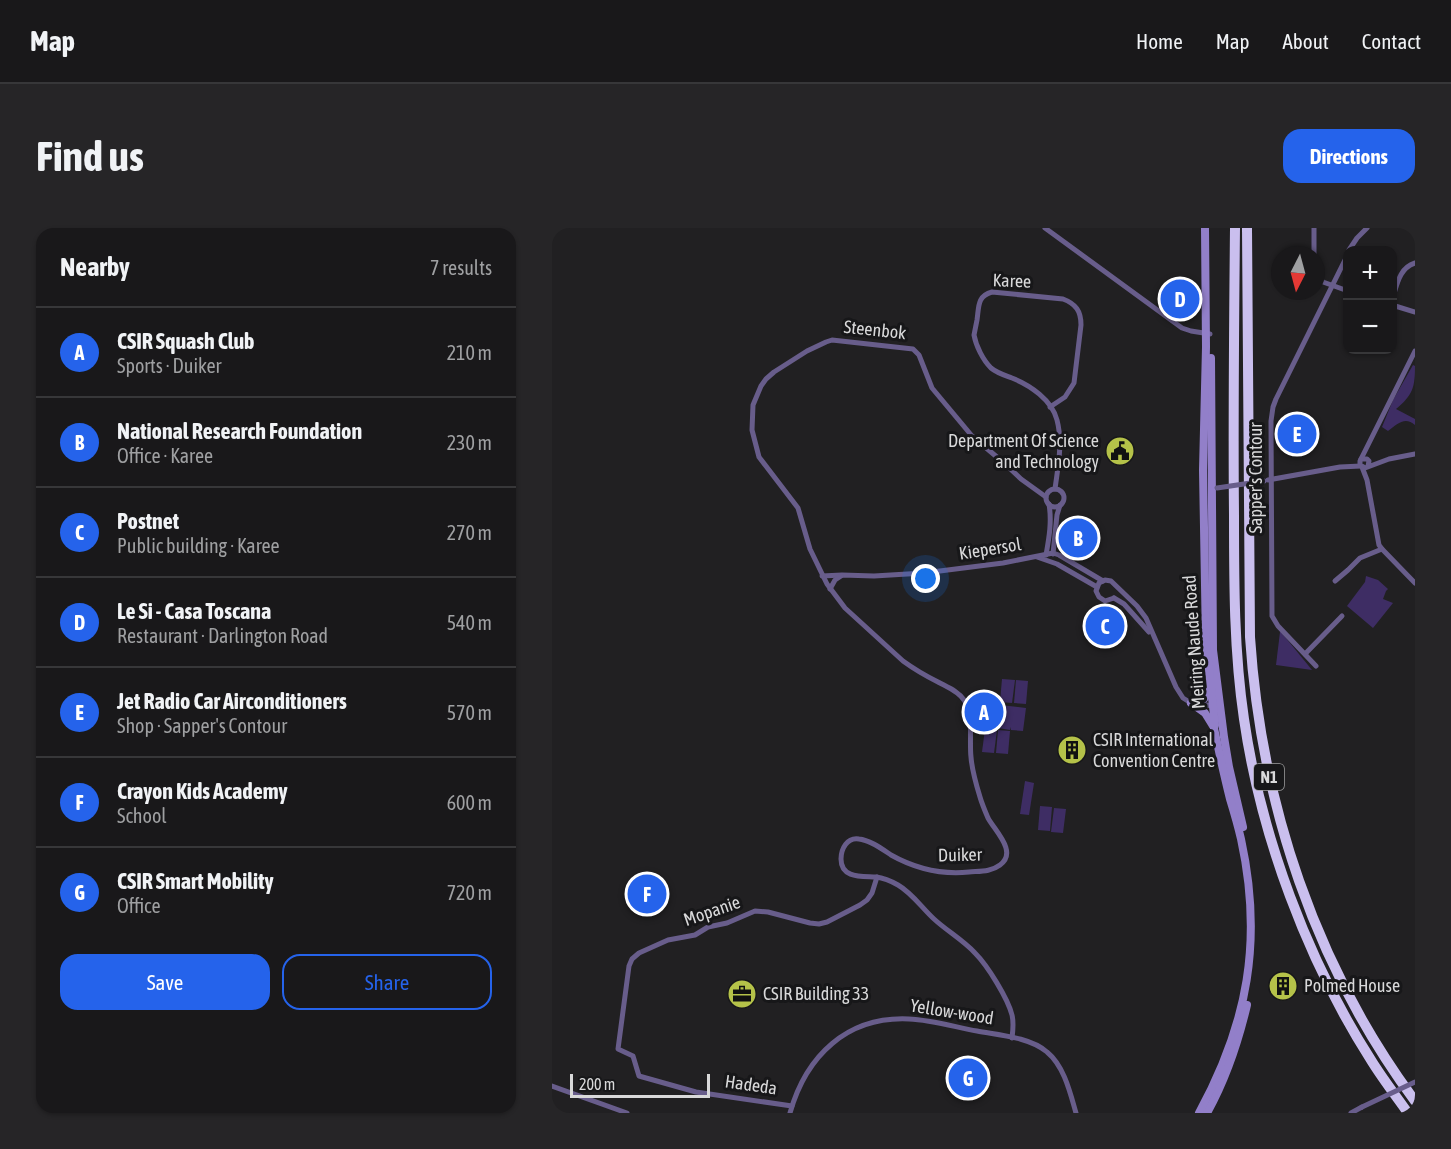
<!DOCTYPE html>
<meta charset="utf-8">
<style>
:root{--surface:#19181a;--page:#262527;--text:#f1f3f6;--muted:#9fa0a2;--line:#373739;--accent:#2563eb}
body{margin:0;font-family:"Asap Condensed",sans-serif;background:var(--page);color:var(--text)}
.controls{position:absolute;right:18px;top:18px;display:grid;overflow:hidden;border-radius:12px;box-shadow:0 2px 4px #0004}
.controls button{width:54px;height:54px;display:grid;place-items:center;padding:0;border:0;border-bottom:2px solid var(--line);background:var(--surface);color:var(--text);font:30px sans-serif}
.compass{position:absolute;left:719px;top:18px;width:54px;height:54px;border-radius:50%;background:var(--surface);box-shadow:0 2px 4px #0004;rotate:186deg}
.scale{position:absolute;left:18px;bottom:15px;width:140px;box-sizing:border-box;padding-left:6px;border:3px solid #d9d9da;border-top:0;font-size:16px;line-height:21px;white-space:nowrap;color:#d9d9da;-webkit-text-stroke:4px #171719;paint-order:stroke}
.you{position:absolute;left:374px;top:351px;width:21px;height:21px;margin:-15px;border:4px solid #fff;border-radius:50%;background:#1a73e8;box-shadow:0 0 0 9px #1a73e833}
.badge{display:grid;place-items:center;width:39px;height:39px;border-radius:50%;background:var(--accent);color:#fff;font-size:20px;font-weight:700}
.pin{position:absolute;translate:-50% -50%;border:3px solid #fff;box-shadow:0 2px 6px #0006}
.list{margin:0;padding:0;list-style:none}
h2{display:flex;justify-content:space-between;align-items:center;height:78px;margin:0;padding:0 24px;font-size:26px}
h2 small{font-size:20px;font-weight:400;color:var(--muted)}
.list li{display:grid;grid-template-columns:39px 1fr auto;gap:18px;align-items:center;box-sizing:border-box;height:90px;padding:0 24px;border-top:2px solid var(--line)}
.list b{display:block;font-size:22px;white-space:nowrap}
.list p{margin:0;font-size:20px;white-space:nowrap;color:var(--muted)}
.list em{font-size:20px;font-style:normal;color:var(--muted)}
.actions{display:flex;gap:12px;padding:18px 24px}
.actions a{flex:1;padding:14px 0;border:2px solid var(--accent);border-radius:18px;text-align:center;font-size:21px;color:var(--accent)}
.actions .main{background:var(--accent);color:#fff}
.map{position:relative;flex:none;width:863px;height:885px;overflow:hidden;border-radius:18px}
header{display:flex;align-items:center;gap:36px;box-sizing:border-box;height:84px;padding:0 30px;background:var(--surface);border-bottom:2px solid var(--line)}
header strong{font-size:28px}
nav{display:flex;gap:33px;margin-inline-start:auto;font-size:21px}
.intro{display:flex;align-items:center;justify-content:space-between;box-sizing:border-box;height:144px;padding:0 36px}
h1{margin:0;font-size:42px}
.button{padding:15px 27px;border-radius:18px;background:var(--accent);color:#fff;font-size:21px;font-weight:700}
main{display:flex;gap:36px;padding:0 36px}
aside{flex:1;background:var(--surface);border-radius:18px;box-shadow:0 2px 4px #0004}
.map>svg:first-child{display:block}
.green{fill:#3e2d64}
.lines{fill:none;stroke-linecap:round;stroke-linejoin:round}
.street{stroke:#685d8b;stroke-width:5}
.secondary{stroke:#927fc9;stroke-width:8}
.highway{stroke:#cabfee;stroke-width:10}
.street-bridge{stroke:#685d8b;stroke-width:5}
.labels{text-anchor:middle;stroke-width:6;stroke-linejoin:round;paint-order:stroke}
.shield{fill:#171719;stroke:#9f9fa0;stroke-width:1.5}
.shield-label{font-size:16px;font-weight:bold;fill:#d9d9da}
.street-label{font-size:18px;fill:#d9d9da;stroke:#171719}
.poi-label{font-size:18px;fill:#d9d9da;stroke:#171719;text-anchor:start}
</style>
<header>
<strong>Map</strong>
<nav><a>Home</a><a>Map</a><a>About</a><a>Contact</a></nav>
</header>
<div class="intro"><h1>Find us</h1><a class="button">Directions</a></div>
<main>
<aside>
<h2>Nearby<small>7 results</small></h2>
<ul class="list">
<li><span class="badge">A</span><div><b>CSIR Squash Club</b><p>Sports · Duiker</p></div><em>210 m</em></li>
<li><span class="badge">B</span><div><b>National Research Foundation</b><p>Office · Karee</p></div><em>230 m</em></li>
<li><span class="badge">C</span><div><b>Postnet</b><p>Public building · Karee</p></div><em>270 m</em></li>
<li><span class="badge">D</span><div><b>Le Si - Casa Toscana</b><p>Restaurant · Darlington Road</p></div><em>540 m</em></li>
<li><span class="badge">E</span><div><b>Jet Radio Car Airconditioners</b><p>Shop · Sapper's Contour</p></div><em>570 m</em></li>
<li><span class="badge">F</span><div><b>Crayon Kids Academy</b><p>School</p></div><em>600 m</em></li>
<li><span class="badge">G</span><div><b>CSIR Smart Mobility</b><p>Office</p></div><em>720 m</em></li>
</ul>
<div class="actions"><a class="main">Save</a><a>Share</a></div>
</aside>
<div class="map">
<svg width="863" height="885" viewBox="0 0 863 885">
<rect width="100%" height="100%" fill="#212022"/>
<g class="green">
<path d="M861,137l2,1c0,21 -2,29 -19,43l19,10v6c-10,-9 -18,-1 -27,6l-6,-4 11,-27z"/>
<polygon points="814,348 826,352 836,361 834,363 831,371 841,375 821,400 795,378 813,354"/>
<polygon points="728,404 729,404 760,442 724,437"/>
<polygon points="450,451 463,452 460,475 448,474"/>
<polygon points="464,452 476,453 474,476 462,475"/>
<polygon points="448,477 474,480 471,503 459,502 459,499 458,502 446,500"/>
<polygon points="433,501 445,502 442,525 430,524"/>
<polygon points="446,502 458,503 456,526 444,525"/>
<polygon points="473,553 482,555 477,587 468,586"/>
<polygon points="488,578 500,579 498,603 486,602"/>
<polygon points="502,580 514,581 511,605 499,604"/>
</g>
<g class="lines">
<g class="street">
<polyline points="493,0 630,100 639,103 658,106"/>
<polyline points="762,0 762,27"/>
<polyline points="797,22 805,10 815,0"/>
<polyline points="764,48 771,54 796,63"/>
<path d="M840,72c5,-15 7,-32 23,-37"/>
<polyline points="840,77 863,84"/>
<path d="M498,179l15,-10 9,-14 7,-58c0,-14 -5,-21 -18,-26l-71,-7c-15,4 -13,15 -15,28 -1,5 -2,10 -3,15 2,11 9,25 17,33 6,5 13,7 21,10 18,7 40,22 45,42 6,23 1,46 -2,69"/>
<polyline points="809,231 863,123"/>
<polyline points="816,238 817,233 815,231 809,231 808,233 808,237 813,240 837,231 863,226"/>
<polyline points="810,239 815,252 827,317 830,321 863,355"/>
<polyline points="716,252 788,239 809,238"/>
<circle cx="503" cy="270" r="9"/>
<polyline points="501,326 505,287 508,277"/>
<path d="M494,327c3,-17 6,-33 3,-51"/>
<polyline points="485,329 505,336 545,359"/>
<polyline points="270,348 290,347 322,348 372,345 451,335 501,325 507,327 551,353"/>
<polyline points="783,353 796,342 808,330 830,321"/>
<polyline points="278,361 283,352 289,348"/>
<polyline points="562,370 553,373 547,369 544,363 547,355 553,352 559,353 585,378 594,390 624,459 631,470 639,475 662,478"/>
<polyline points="562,370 572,376 597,404"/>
<polyline points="753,426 790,388"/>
<polyline points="764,438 726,398 720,388 719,193 721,179 724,171 796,26"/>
<path d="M460,810c1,-8 2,-15 0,-23 -4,-16 -24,-49 -37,-62 -12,-13 -28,-22 -41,-34 -12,-11 -22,-26 -36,-34 -7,-4 -14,-7 -22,-8 -13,-1 -35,2 -35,-18 0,-10 6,-22 18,-20 11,1 23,10 32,16 25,14 49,20 78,17 10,-1 22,0 31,-7 18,-13 -5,-34 -12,-47 -3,-7 -6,-14 -8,-21 -4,-13 -8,-26 -9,-40 -2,-16 3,-44 -7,-57 -6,-9 -17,-13 -26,-18 -12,-6 -24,-13 -35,-21l-58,-53 -18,-24 -17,-35 -12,-41 -39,-51 -7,-27 1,-25 8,-19 5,-7 8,-7 33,-21 19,-9 6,-2 81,9 6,6 13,33 40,48 32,27 17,16 25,18"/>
<polyline points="0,858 75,885"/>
<polyline points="240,878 144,864 87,848 81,828 66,821 77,738 80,731 87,725 116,712 143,707 156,699 175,695 203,683 216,684 258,695 267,696 275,694 308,677 315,672 320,665 325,649"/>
<path d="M238,885c16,-57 57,-97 119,-94 23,1 46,8 68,12 21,4 53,6 70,21 17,14 23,40 29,61"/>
<polyline points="799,885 810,879"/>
</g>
<g class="secondary">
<polyline points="659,130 661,422 672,509 677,539 691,599"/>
<polyline points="639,475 653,485 661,498"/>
<polyline points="639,475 652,471 658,462"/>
<path d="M647,885c49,-90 64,-173 42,-274 -3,-13 -7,-27 -11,-40 -6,-24 -11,-47 -16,-71l1,-3 -9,-83 -3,-172 3,-123 -1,-119"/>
<path d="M655,885c19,-34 31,-70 40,-108"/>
</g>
<g class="highway">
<path d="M683,0c-1,96 -2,192 -1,287 0,68 0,137 10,204 17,117 63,241 127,341 11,18 25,36 37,53"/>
<path d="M695,0l3,409c11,167 65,329 165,464"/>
</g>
<g class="street-bridge">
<polyline points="665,260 712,253"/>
<polyline points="810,879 863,854"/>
</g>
</g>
<defs>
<g id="civic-disc" transform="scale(1.5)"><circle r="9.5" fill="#b5c249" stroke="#171719"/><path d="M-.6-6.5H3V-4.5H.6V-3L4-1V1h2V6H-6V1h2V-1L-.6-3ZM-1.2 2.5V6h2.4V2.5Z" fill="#111"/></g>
<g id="building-disc" transform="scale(1.5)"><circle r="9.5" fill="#b5c249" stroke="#171719"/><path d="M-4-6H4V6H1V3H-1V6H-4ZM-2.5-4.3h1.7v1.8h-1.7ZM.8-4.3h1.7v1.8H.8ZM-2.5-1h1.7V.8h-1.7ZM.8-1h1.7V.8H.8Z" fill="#111"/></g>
<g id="office-disc" transform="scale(1.5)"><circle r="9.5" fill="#b5c249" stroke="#171719"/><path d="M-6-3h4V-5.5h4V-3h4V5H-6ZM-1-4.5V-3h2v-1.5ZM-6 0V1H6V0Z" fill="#111"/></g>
</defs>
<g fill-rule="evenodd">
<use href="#civic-disc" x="568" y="223"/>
<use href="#building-disc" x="520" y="522"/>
<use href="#building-disc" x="731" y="758"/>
<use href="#office-disc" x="190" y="766"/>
</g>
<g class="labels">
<rect class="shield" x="702" y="536" width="30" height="26" rx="4.5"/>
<g class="shield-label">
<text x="717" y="555">N1</text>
</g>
<g class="street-label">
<text transform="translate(460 53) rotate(2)" y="6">Karee</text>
<text transform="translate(323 102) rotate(6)" y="6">Steenbok</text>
<text transform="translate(704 250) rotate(-90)" y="6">Sapper's Contour</text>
<text transform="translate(438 321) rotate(-9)" y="6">Kiepersol</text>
<text transform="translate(642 414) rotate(-94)" y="6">Meiring Naude Road</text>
<text transform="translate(408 627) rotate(-1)" y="6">Duiker</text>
<text transform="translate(160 683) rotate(-19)" y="6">Mopanie</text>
<text transform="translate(400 784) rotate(9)" y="6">Yellow-wood</text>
<text transform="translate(199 857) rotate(8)" y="6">Hadeda</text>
</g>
<g class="poi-label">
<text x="547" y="219" text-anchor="end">Department Of Science<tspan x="547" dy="21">and Technology</tspan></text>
<text x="541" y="518">CSIR International<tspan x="541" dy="21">Convention Centre</tspan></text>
<text x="752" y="764">Polmed House</text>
<text x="211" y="772">CSIR Building 33</text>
</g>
</g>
</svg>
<div class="controls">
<button>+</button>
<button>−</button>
</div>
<svg class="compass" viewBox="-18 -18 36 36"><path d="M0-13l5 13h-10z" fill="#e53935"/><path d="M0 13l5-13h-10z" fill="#9fa0a2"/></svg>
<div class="scale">200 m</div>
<div class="you"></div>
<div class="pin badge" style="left:432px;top:484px">A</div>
<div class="pin badge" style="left:526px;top:310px">B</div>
<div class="pin badge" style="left:553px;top:398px">C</div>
<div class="pin badge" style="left:628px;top:71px">D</div>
<div class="pin badge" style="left:745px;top:206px">E</div>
<div class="pin badge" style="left:95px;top:666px">F</div>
<div class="pin badge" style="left:416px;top:850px">G</div>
</div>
</main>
